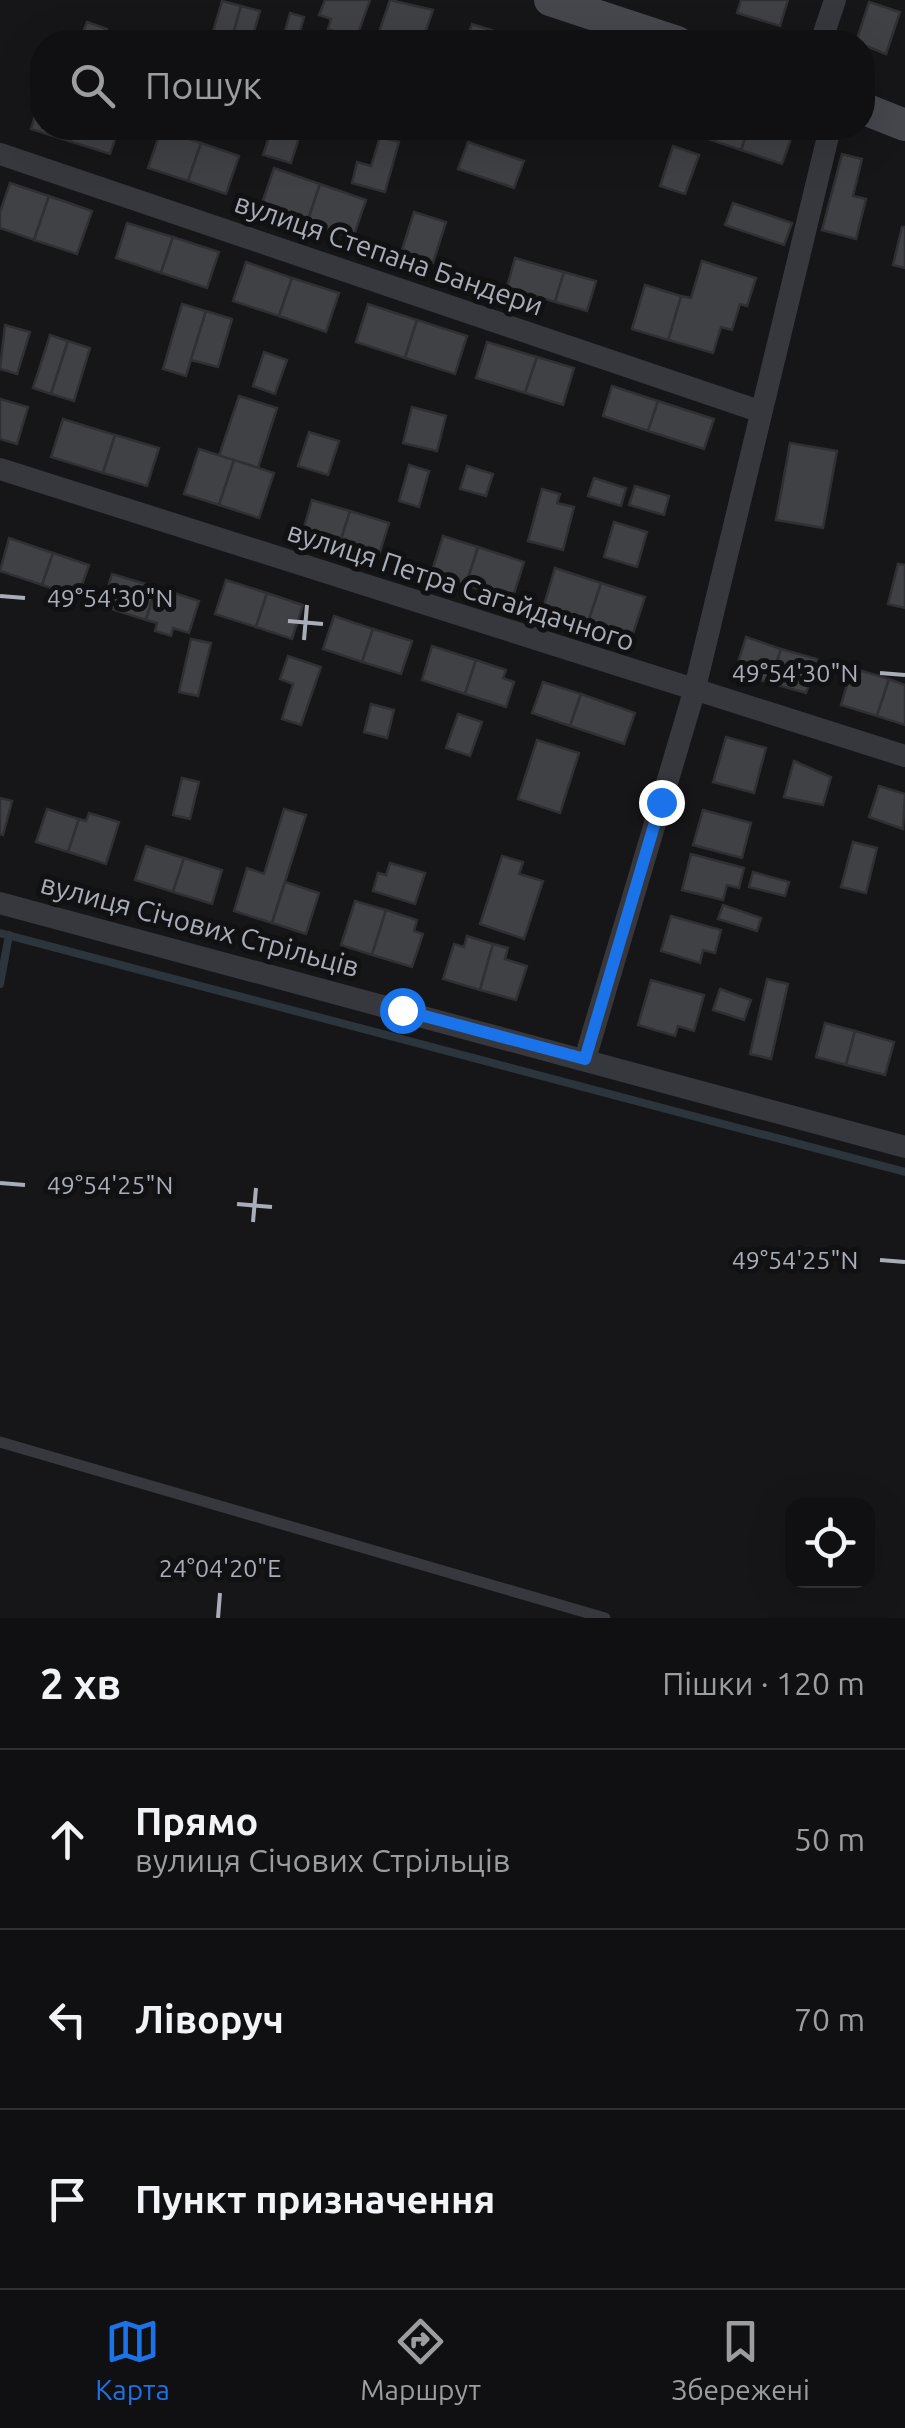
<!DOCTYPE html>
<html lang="uk">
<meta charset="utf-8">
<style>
:root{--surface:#101012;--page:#19191b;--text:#f1f3f6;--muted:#9c9d9f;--line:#303032;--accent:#1a73e8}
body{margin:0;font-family:Ubuntu,sans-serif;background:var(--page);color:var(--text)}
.controls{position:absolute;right:30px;bottom:30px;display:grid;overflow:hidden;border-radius:20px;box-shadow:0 10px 40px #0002}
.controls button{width:90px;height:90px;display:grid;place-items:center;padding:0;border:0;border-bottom:2px solid var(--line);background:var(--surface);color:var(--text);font:50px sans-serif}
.stop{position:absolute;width:30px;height:30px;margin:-22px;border:8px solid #1a73e8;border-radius:50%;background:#fff}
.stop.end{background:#1a73e8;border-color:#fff;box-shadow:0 2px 10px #0008}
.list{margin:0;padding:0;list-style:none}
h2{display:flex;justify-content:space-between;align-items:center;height:130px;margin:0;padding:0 40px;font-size:42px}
h2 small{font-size:32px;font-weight:400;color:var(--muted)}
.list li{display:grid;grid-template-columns:65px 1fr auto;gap:30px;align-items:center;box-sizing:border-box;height:180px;padding:0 40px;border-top:2px solid var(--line)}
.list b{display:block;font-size:38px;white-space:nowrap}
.list p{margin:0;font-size:32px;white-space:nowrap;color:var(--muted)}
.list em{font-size:32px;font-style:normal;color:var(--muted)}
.icon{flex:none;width:55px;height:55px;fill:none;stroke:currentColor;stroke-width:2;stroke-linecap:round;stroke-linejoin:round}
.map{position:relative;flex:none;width:905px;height:1618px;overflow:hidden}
.search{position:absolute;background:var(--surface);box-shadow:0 10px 40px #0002;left:30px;right:30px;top:30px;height:110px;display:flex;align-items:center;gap:25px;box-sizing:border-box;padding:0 35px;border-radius:40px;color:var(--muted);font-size:38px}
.sheet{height:670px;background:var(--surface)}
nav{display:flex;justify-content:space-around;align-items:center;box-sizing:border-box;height:140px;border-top:2px solid var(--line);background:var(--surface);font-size:28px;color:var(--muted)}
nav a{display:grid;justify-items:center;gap:5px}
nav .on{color:var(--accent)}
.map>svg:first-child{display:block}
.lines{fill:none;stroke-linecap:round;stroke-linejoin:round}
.stream{stroke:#2c353c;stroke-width:8}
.building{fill:#404145;stroke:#303034;stroke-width:2.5}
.lane{stroke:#37383d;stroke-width:11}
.street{stroke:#37383d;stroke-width:22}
.secondary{stroke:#45474d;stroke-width:32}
.route{stroke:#1a73e8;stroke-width:12}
.ticks{fill:none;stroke:#a8adb8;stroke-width:4}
.labels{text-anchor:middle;stroke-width:10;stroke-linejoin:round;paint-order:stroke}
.street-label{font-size:28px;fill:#a8adb8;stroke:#111113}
.ticks-label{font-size:25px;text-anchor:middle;fill:#a8adb8;stroke:#111113;stroke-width:10;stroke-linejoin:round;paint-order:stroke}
</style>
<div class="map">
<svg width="905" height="1618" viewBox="0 0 905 1618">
<rect width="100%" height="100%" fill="#161618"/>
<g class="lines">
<g class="stream">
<polyline points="0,933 905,1172"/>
<polyline points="0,984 9,935"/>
</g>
</g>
<g class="building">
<polygon points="325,0 370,0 356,39 328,29 331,19 319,15"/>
<polygon points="390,0 433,10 422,42 379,32"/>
<polygon points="741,0 788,0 780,26 737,13"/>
<polygon points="222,1 241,6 231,42 210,42"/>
<polygon points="869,2 900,12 886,54 856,42"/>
<polygon points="241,6 260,11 251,42 231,42"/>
<polygon points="290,13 304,17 297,42 282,42"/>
<polygon points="87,22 107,29 102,42 79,42"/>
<polygon points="472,24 507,35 505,42 466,42"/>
<polygon points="42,93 42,128 73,128 69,141 31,129"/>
<polygon points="73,128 119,128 110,154 69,141"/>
<polygon points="272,128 302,128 291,163 263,155"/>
<polygon points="695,128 749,128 741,150 693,134"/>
<polygon points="749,128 795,128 782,164 741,150"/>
<polygon points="161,130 201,143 188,181 148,168"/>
<polygon points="380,137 399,142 385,192 352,183 357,162 371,166"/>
<polygon points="468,142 524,161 514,188 458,169"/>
<polygon points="201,143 239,156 226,194 188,181"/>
<polygon points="673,146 699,155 685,194 660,186"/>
<polygon points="842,154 862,159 853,196 866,199 856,239 822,230"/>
<polygon points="274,168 320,184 307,223 261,206"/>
<polygon points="10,183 49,196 34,240 0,228 0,212"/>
<polygon points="320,184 366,200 353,238 307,223"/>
<polygon points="49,196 92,211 77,254 34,240"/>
<polygon points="733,203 792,223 784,245 725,225"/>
<polygon points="414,212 446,222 433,263 401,253"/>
<polygon points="127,223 173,237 161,273 116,258"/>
<polygon points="902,227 905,227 905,268 893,265"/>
<polygon points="173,237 219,252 207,288 161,273"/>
<polygon points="515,258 564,272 555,302 507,287"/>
<polygon points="702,261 756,278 747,306 740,304 732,330 721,327 713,353 668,340 681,296 691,298"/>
<polygon points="246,262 292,278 279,316 233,301"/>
<polygon points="564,272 596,281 587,311 555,302"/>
<polygon points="292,278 339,293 326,332 279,316"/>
<polygon points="645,285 681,296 668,340 632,329"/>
<polygon points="182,304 206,311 186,376 163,369"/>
<polygon points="368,304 417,320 405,358 356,342"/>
<polygon points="206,311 232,319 218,367 191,360"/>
<polygon points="417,320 467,336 455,374 405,358"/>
<polygon points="5,325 30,332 17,374 0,369"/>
<polygon points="50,335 68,341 51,394 33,388"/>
<polygon points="68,341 90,348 74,401 51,394"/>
<polygon points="487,342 537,357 525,393 476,378"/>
<polygon points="264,352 287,360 275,394 253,386"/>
<polygon points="537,357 574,368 563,405 525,393"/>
<polygon points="612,386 658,401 648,431 603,416"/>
<polygon points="239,396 277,408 258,468 219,456"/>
<polygon points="0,399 28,407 17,444 0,439"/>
<polygon points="658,401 714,419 704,449 648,431"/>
<polygon points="412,407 446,416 437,451 403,443"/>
<polygon points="63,419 115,435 103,473 51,457"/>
<polygon points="309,432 339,441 328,475 298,466"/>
<polygon points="115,435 159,448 147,486 103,473"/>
<polygon points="790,443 837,451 823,528 776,520"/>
<polygon points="199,449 234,460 219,505 184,494"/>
<polygon points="234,460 274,473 259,518 219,505"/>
<polygon points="409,465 429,471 419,507 399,501"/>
<polygon points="467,466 493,474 486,496 460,489"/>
<polygon points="594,478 626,488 621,506 588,496"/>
<polygon points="635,486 669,496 664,515 629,505"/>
<polygon points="542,489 560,494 557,503 574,507 563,550 528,541"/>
<polygon points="312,500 350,511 339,546 302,534"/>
<polygon points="350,511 389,523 378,558 339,546"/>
<polygon points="614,522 647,532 637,567 604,557"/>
<polygon points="443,536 478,547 466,585 431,574"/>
<polygon points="9,538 53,553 42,585 0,571"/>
<polygon points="478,547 524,562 512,600 466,585"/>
<polygon points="53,553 89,565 78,597 42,585"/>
<polygon points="898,564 905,565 905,608 888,604"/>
<polygon points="555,568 601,583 588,623 543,608"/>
<polygon points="112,574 156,587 146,620 102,606"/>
<polygon points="226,580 267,593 256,627 215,614"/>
<polygon points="601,583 645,597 632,637 588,623"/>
<polygon points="156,587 199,601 189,633 173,628 171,636 155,631 157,623 146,620"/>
<polygon points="267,593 303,605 292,639 256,627"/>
<polygon points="334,616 373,629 362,662 323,649"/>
<polygon points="373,629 412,641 401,674 362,662"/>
<polygon points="746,637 781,649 770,683 735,672"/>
<polygon points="191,639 211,643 198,696 179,692"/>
<polygon points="432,646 476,660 465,694 422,680"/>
<polygon points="781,649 817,659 806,693 770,683"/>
<polygon points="288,656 321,667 301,725 282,719 293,684 280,679"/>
<polygon points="476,660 506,670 503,678 514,682 506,707 465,694"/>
<polygon points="852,668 889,679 877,716 841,705"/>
<polygon points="889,679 905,685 905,725 877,716"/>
<polygon points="543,682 581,694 570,726 532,713"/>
<polygon points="581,694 635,713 624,744 570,726"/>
<polygon points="371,704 394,710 387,738 364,732"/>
<polygon points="458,714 482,722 470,756 446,748"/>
<polygon points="726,737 766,748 754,793 713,782"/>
<polygon points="537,740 579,753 560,813 518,799"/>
<polygon points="794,761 831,777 823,805 784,797"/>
<polygon points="182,778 199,782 190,819 173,815"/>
<polygon points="879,786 905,794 903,829 869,817"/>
<polygon points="0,798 12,801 3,835 0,834"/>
<polygon points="47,809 79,819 68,852 36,842"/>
<polygon points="284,809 306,815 272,923 234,911 247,868 264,874"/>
<polygon points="703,810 751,823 742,858 693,845"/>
<polygon points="89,813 119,822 106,864 68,852 79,819 86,821"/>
<polygon points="853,842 877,848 866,893 841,887"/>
<polygon points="146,846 184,858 173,892 135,880"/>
<polygon points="691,854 744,868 739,888 727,885 723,900 682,890"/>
<polygon points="502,856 523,862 519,874 543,881 524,939 480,924"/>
<polygon points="184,858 222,870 212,904 173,892"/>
<polygon points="390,863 425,873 415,904 373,891 378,873 386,875"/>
<polygon points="753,872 789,882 785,896 749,887"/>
<polygon points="285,882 319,893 306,934 272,923"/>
<polygon points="355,901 386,910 372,955 341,945"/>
<polygon points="723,905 761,918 757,931 718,919"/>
<polygon points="386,910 417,920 414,931 423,934 412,967 372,955"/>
<polygon points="671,916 721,930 715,953 703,950 700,963 661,951"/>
<polygon points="467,936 493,944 480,990 443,979 454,944 464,947"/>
<polygon points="493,944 508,948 505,959 527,966 516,1000 480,990"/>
<polygon points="767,979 788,984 771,1059 750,1054"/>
<polygon points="651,980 704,995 694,1031 678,1026 675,1036 638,1025"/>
<polygon points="720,989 751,1000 744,1020 713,1010"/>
<polygon points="825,1023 855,1031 846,1065 816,1057"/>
<polygon points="855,1031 894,1042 885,1075 846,1065"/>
</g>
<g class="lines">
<polyline class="lane" points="0,1442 605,1618"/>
<g class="street">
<polyline points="821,42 835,0"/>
<polyline points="0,154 759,411"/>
<polyline points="0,469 905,756"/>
<polyline points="0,903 905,1147"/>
<polyline points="585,1059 694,692 830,128"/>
</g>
<g class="secondary">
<polyline points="550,0 677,42"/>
<polyline points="862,108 905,125"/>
</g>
</g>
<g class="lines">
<polyline class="route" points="402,1010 585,1059 661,802"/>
</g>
<path class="ticks" d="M0,596l25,2M288,621l35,3M304,640l3,-35M880,673l25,2M0,1183l25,2M237,1204l35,3M253,1222l3,-34M880,1260l25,2M218,1618l2,-25"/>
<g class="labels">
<g class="street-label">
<text transform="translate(389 254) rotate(19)" y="10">вулиця Степана Бандери</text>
<text transform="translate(461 586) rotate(18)" y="10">вулиця Петра Сагайдачного</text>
<text transform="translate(200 925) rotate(15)" y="10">вулиця Січових Стрільців</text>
</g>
</g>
<g class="ticks-label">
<text x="110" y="607">49°54'30"N</text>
<text x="795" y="682">49°54'30"N</text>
<text x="110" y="1194">49°54'25"N</text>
<text x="795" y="1269">49°54'25"N</text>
<text x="220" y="1577">24°04'20"E</text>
</g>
</svg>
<div class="controls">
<button><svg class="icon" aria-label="locate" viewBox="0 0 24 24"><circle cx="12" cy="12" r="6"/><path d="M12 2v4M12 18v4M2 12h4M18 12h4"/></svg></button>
</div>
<div class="stop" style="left:402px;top:1010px"></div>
<div class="stop end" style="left:661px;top:802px"></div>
<div class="search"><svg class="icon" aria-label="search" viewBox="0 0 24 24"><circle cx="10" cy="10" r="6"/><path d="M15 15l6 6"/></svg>Пошук</div>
</div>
<section class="sheet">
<h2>2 хв<small>Пішки · 120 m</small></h2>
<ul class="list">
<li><svg class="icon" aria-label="ahead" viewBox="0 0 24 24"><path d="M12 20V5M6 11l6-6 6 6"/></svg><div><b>Прямо</b><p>вулиця Січових Стрільців</p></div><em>50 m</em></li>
<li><svg class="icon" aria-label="left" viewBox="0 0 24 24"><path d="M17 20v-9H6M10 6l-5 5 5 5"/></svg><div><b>Ліворуч</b></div><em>70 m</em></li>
<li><svg class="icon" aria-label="arrive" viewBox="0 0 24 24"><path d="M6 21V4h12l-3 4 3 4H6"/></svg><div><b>Пункт призначення</b></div></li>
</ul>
</section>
<nav>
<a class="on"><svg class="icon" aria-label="map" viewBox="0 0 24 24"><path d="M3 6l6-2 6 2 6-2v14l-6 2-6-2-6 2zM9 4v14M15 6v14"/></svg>Карта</a>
<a><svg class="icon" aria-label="directions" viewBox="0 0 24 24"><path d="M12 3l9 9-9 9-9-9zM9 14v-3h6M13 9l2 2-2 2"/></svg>Маршрут</a>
<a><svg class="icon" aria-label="saved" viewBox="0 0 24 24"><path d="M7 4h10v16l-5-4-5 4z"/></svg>Збережені</a>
</nav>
